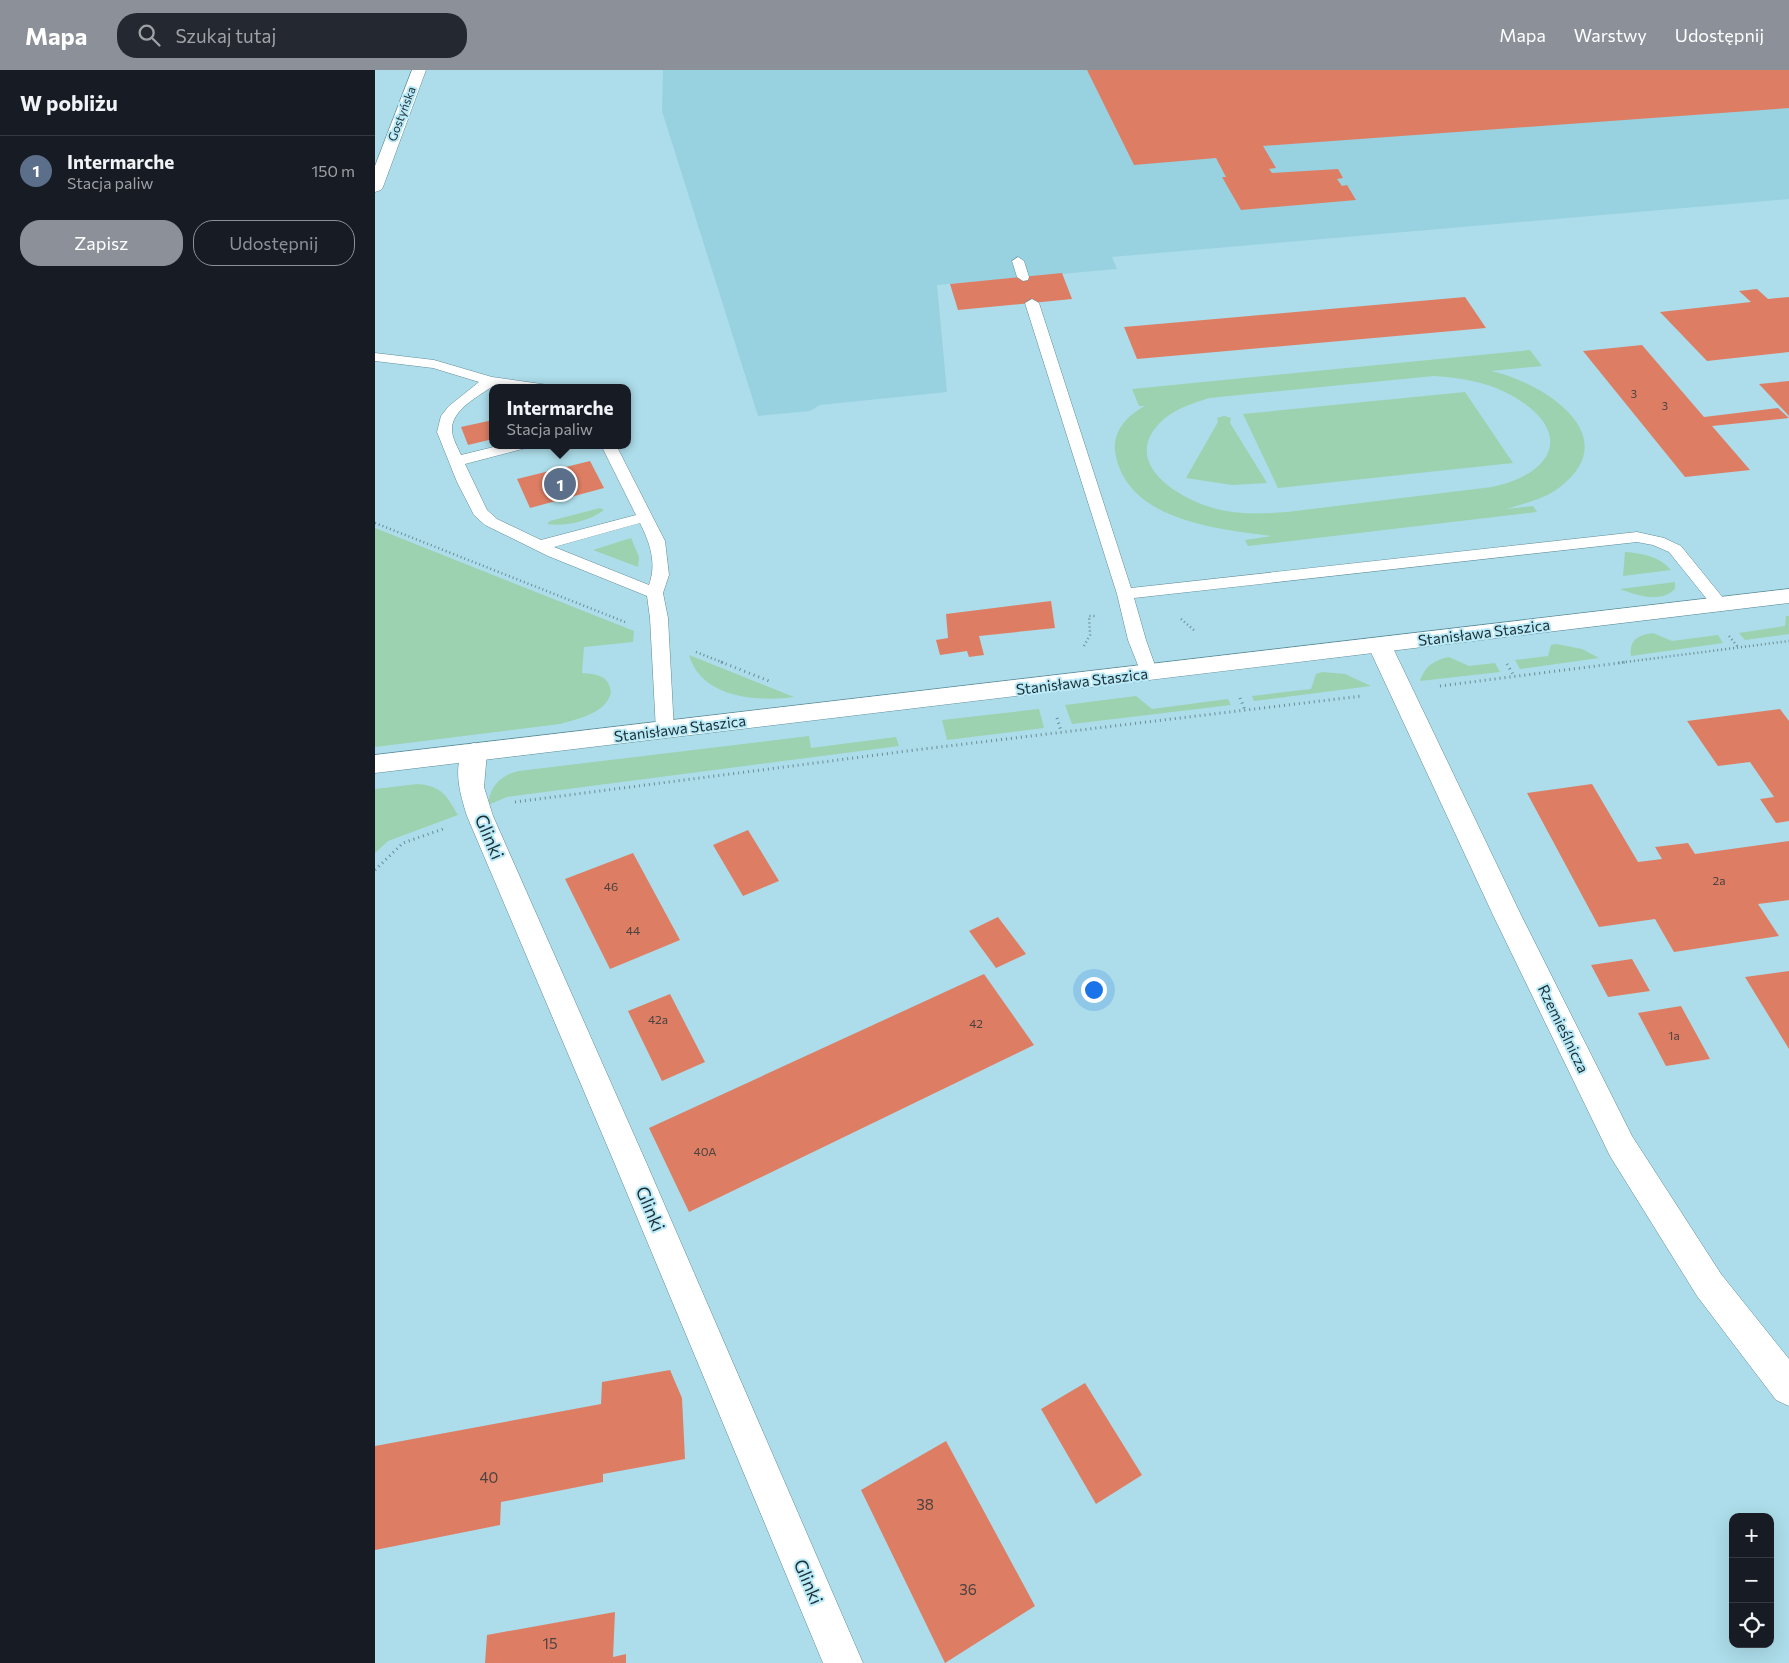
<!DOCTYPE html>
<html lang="pl">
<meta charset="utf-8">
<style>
:root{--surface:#171b24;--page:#242831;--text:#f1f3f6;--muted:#9ea1a6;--line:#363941;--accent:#8c9099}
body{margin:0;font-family:Commissioner,sans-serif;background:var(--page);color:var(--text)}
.controls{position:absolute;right:15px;bottom:15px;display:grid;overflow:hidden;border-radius:10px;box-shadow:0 5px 20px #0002}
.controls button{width:45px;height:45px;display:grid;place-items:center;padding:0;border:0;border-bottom:1px solid var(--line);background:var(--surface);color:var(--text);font:25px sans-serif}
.you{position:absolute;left:718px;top:919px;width:18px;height:18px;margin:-12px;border:4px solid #fff;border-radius:50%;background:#1a73e8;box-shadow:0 0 0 8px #1a73e833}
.badge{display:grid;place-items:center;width:32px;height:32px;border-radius:50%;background:var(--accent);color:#fff;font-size:16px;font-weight:700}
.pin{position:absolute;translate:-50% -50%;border:2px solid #fff;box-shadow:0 1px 5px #0006}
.popup{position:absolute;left:114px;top:314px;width:142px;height:65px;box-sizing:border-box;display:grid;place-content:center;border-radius:10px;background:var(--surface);filter:drop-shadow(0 1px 4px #0005);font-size:16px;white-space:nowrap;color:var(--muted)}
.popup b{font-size:19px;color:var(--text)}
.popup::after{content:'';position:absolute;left:50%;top:100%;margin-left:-10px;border:10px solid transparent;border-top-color:var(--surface)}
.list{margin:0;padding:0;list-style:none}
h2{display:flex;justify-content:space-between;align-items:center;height:65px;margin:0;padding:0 20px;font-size:21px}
h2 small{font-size:16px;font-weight:400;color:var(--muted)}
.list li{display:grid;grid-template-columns:32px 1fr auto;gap:15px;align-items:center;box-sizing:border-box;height:70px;padding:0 20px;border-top:1px solid var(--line)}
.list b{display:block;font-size:19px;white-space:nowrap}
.list p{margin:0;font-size:16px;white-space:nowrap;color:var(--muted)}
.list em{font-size:16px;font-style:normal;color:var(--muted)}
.actions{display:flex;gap:10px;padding:15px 20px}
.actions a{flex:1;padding:11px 0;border:1px solid var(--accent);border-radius:20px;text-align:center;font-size:18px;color:var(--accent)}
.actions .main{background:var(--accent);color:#fff}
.icon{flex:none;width:28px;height:28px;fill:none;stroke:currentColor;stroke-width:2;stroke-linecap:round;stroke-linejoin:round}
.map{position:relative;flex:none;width:1414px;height:1593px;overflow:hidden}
header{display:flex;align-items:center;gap:30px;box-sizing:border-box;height:70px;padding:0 25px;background:var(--accent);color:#fff}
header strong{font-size:24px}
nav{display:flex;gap:28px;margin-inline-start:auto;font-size:18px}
.search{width:350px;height:45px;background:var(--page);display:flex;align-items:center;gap:12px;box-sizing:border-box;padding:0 18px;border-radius:20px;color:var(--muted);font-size:19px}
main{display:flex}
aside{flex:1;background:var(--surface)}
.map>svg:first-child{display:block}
.built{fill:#98d2e0}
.green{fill:#9cd2af;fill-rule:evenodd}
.building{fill:#dd7e64}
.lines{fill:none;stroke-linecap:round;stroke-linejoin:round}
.lane-casing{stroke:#5f8c99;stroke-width:1}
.street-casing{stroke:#5f8c99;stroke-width:1}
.secondary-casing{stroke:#5f8c99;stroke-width:1}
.path-far1{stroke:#698c95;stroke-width:2.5;stroke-dasharray:1 3;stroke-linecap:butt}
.path{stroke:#698c95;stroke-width:3;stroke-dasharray:1 4;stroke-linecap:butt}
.lane{fill:#fff;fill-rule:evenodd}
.street{fill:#fff;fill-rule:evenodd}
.secondary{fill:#fff;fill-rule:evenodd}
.labels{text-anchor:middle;stroke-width:4;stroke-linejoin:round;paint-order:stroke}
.far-number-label{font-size:11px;fill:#4c423f}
.far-street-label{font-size:12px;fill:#1b2e33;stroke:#baeaf7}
.number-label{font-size:12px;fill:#4c423f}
.street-label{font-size:15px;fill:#1b2e33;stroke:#baeaf7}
.near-number-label{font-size:15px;fill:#4c423f}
.near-street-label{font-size:18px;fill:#1b2e33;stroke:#baeaf7}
</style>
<header>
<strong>Mapa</strong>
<div class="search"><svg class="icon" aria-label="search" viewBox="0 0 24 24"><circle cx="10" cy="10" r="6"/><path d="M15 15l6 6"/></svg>Szukaj tutaj</div>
<nav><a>Mapa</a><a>Warstwy</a><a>Udostępnij</a></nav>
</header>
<main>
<aside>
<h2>W pobliżu<small></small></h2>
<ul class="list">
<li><span class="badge" style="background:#5c6f8a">1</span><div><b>Intermarche</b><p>Stacja paliw</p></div><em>150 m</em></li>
</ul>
<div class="actions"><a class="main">Zapisz</a><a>Udostępnij</a></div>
</aside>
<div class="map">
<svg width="1414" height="1593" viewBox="0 0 1414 1593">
<rect width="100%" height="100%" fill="#adddea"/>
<polygon class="built" points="288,0 1414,0 1414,129 737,187 742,199 562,215 572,322 445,335 435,341 383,346 287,41"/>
<g class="green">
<path d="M1155,280l12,16 -51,5c51,11 136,64 69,116 -15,12 -35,16 -53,22l26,-3 4,6 -289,34 -3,-6 27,-4c-54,-7 -147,-15 -157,-85 -2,-21 14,-37 30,-45h-6l-7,-17zM1059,306c25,2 50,5 73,17 66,34 53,79 -15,94l-205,25c-25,2 -53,3 -77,-5 -38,-12 -91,-48 -46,-88 13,-11 30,-16 45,-21z"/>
<polygon points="1090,322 1138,393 903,418 868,344"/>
<polygon points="849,346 856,348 855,353 892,413 857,415 811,408 843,352 842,348"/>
<path d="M225,438l4,2c-15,11 -39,17 -57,14l3,-3z"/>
<path d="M0,458l259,103 -1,11 -49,5 -2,26c14,1 27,2 29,19 -4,21 -33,27 -51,32l-185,23z"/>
<polygon points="256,468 264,487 263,497 218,480"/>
<path d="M1250,482c17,1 35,5 46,18l-48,6z"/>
<path d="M1300,512v7c-15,15 -38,6 -55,0z"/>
<polygon points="1411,546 1414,546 1414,564 1370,570 1364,563 1410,556"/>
<path d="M1278,563l19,8 46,-6 5,8 -92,13c-2,-17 8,-21 22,-23z"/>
<polygon points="1181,574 1207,579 1224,588 1145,599 1140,590 1173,586 1176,575"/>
<path d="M314,585l105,42c-37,5 -93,1 -105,-42z"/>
<path d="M1074,587l20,9 26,-3 5,9 -80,9c5,-15 14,-21 29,-24z"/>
<polygon points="947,602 970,604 996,616 879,631 877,626 936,619 941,604"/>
<polygon points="761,626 777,639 853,629 856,635 697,654 690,635"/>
<polygon points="664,639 669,658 572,670 567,650"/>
<path d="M434,666l2,12 85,-11 3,9 -392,51 -19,8c2,-19 13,-30 31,-34z"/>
<path d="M43,714c25,3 28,11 40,31l-70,26 -13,12v-64z"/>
</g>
<g class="building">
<polygon points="712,0 1414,0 1414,38 888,76 901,98 894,99 897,103 963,99 968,108 962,109 967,116 972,115 981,130 866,140 847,107 851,107 841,88 759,95"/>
<polygon points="687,203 697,229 583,240 575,214"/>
<polygon points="1382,219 1393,229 1414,227 1414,282 1332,291 1285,242 1376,232 1364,221"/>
<polygon points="1090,227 1111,258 762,289 749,257"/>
<polygon points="1267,275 1329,347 1403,338 1414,348 1337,356 1375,400 1310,407 1208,281"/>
<polygon points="1414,311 1414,346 1384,314"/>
<polygon points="118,350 118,369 93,375 86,357"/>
<polygon points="215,391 229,418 155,438 142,409"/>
<polygon points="676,531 680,558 604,566 609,585 594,587 592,581 565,585 561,570 573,568 571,544"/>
<polygon points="1405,639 1414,651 1414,751 1401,753 1385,729 1399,727 1375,692 1343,696 1312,651"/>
<polygon points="1217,714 1263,792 1287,789 1280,777 1313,773 1320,784 1414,771 1414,830 1383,834 1404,866 1299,882 1280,849 1224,857 1152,723"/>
<polygon points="373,760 404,811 368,826 338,775"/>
<polygon points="258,783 305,870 235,899 190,809"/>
<polygon points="623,847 651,884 621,898 594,861"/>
<polygon points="1257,889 1275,921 1233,927 1216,895"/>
<polygon points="1414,901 1414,979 1370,907"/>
<polygon points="609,904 659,975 314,1142 274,1058"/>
<polygon points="295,924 330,992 287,1011 253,941"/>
<polygon points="1306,936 1335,989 1291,996 1263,943"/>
<polygon points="295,1300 307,1328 310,1389 228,1404 228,1412 126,1432 125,1455 0,1480 0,1376 226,1334 227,1312"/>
<polygon points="710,1313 767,1405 721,1434 666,1339"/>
<polygon points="571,1371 660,1536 570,1593 486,1420"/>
<polygon points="240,1542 238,1587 251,1584 251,1593 110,1593 112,1565"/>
</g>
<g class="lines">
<g class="lane-casing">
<g id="lane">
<polygon points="643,187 649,191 654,207 653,210 648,211 642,207 637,191"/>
<polygon points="657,229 664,233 756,518 1262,462 1289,468 1306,476 1353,534 1351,538 1345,539 1339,538 1294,482 1278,475 1262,472 759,528 771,570 783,604 780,608 774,610 768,608 753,570 742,524 650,233"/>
<path d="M0,283l59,7 58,17 56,8 2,3h-41l-16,-2c-14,10 -42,24 -41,44 0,8 6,18 9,25l41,-10h26l-2,3 -61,16 22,46 10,9 44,21 95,-25 -35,-70h15l49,96 4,34 -6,18 5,25 6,113 -3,4 -6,2 -6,-2 -3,-4 -6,-113 -3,-22 -99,-40 -63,-31 -11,-10 -17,-33 -20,-50 4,-16 8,-10 30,-24 -46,-14 -58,-7zM265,453c10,20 17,40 9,62l-95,-38z"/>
</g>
</g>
<g class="street-casing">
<g id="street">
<polygon points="1005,568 1013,571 1017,576 1146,845 1257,1066 1346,1204 1414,1289 1414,1336 1401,1330 1322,1226 1235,1086 1118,845 993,576 997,571"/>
<path d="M99,673l9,3 4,6 -3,35 9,29 153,346 217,501h-40l-209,-501 -147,-346c-7,-22 -15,-49 -2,-70z"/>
</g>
</g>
<g class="secondary-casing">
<g id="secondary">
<polygon points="37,0 51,0 8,117 6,120 0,122 0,96"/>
<polygon points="1414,519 1414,533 0,703 0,685"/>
</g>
</g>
<g class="path-far1">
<polyline points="0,453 250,552"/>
<polyline points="806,549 820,561"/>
<polyline points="1354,566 1363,577"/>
<polyline points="709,576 715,565 714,546 721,546"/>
<polyline points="321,582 349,593"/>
<polyline points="1243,593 1414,571"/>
</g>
<g class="path">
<polyline points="346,592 394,611"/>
<polyline points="1132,594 1139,606"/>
<polyline points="1065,616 1252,592"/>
<polyline points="865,628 870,640"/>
<polyline points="682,648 686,661"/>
<polyline points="140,732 540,680 987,626"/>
<polyline points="0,800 28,773 68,759"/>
</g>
<use href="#lane" class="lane"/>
<use href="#street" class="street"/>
<use href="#secondary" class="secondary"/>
</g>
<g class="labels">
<g class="far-number-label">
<text x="1259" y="328">3</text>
<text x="1290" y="340">3</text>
</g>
<g class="far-street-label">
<text transform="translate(27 44) rotate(-69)" y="4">Gostyńska</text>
</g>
<g class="number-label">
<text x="1344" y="815">2a</text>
<text x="236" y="821">46</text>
<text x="258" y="865">44</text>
<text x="283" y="954">42a</text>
<text x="601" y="958">42</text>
<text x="1299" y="970">1a</text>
<text x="330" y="1086">40A</text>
</g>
<g class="street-label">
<text transform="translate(1109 563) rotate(-7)" y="5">Stanisława Staszica</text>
<text transform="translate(707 612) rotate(-7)" y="5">Stanisława Staszica</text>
<text transform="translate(305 659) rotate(-7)" y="5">Stanisława Staszica</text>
<text transform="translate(1188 959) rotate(64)" y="5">Rzemieślnicza</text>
</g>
<g class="near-number-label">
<text x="114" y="1413">40</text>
<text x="550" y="1440">38</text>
<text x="593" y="1525">36</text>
<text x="175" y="1579">15</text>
</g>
<g class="near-street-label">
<text transform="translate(114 767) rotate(67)" y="6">Glinki</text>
<text transform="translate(275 1139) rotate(67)" y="6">Glinki</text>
<text transform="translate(433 1512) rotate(67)" y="6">Glinki</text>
</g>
</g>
</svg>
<div class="controls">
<button>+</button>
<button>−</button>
<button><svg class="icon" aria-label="locate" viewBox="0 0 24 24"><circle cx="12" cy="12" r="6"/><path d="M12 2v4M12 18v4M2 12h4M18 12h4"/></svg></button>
</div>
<div class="you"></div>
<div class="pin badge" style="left:185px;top:414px;background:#5c6f8a">1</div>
<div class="popup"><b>Intermarche</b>Stacja paliw</div>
</div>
</main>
